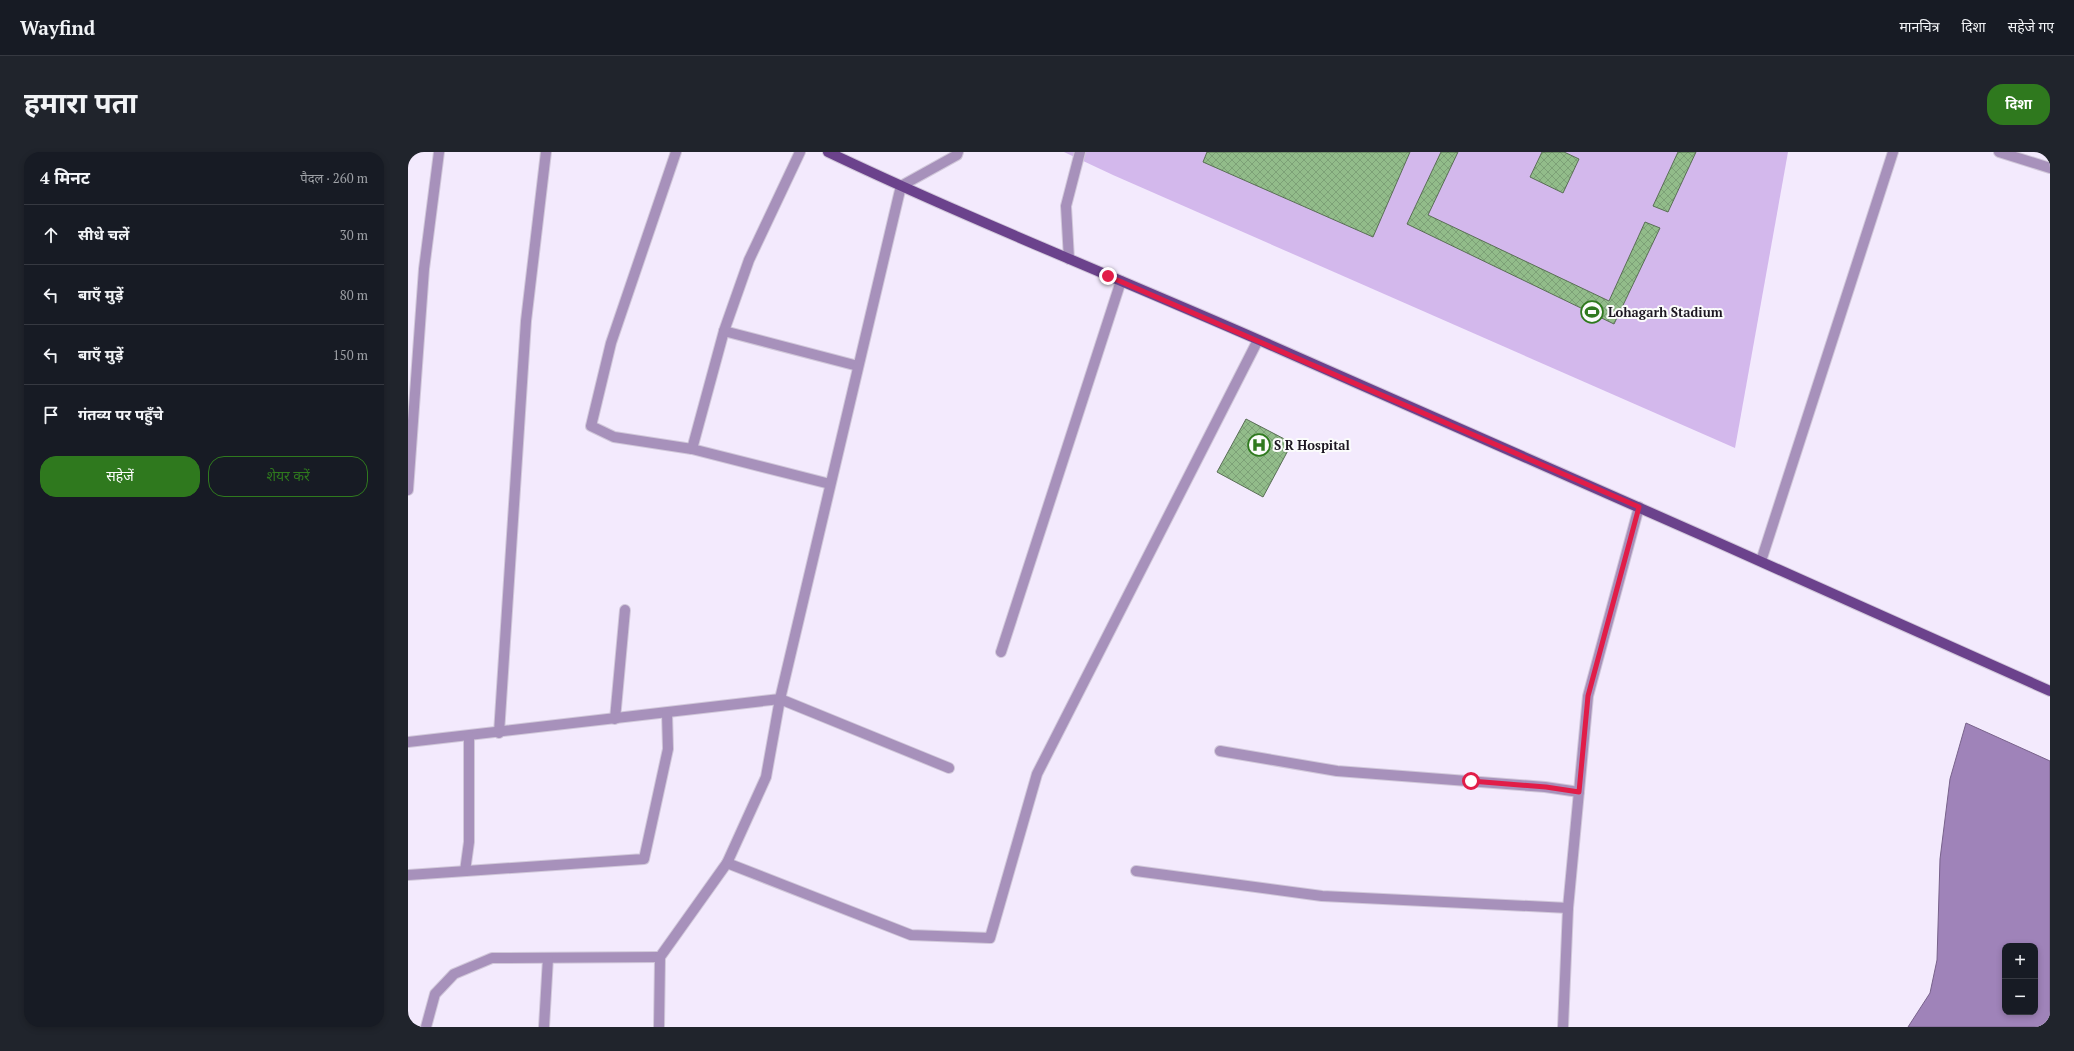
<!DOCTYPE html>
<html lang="hi">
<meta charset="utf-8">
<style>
:root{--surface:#171b24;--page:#20242c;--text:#f1f3f6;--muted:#9ea1a6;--line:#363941;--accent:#2f791e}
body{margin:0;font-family:"PT Serif","Noto Sans Devanagari",serif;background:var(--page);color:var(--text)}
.controls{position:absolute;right:12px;bottom:12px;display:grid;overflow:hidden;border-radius:8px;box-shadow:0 2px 6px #0003}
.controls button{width:36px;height:36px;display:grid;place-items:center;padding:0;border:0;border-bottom:1px solid var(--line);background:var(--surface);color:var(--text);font:20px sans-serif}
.stop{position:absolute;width:12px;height:12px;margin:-9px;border:3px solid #e11d48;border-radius:50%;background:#fff}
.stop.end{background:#e11d48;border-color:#fff;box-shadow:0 1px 4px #0008}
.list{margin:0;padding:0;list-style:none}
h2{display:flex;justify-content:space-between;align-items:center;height:52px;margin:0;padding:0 16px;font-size:17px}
h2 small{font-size:13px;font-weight:400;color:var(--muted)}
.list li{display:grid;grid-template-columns:26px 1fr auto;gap:12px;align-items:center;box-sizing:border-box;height:60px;padding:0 16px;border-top:1px solid var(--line)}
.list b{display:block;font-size:15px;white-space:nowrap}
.list em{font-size:13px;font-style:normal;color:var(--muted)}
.actions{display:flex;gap:8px;padding:12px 16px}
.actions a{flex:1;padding:9px 0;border:1px solid var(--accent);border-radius:16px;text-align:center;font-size:14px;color:var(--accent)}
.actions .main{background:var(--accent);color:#fff}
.icon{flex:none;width:22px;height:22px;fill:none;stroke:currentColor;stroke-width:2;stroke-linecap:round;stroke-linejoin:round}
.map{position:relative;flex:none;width:1642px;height:875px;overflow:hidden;border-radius:16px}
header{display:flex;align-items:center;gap:24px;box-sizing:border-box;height:56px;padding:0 20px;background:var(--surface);border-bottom:1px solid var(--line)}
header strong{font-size:19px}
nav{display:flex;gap:22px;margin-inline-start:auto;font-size:14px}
.intro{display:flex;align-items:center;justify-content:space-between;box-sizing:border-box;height:96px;padding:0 24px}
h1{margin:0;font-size:28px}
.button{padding:10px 18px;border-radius:16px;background:var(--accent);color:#fff;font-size:14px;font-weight:700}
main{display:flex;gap:24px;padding:0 24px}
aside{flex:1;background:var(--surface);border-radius:16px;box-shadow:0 2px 6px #0003}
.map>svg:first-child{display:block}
.green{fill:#d3b8ec}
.water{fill:#9f83b9;stroke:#78628b;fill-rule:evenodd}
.building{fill:url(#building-cross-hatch);stroke:#596e55}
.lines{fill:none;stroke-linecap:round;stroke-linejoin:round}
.lane-casing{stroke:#d1c8da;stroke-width:12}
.street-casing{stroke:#d1c8da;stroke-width:12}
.primary-casing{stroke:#d1c8da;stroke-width:12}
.lane{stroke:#a791bb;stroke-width:10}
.street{stroke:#a791bb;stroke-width:10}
.primary{stroke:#6b428c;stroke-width:10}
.route{stroke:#e11d48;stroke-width:5}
.labels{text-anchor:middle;stroke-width:4;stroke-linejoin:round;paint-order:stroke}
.poi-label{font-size:13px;font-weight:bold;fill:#1c1621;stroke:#fbfcfb;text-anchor:start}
</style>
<header>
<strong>Wayfind</strong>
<nav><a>मानचित्र</a><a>दिशा</a><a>सहेजे गए</a></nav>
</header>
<div class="intro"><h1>हमारा पता</h1><a class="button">दिशा</a></div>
<main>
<aside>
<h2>4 मिनट<small>पैदल · 260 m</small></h2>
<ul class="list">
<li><svg class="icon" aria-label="ahead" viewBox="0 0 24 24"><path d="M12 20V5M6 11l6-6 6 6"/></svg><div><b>सीधे चलें</b></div><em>30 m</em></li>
<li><svg class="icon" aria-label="left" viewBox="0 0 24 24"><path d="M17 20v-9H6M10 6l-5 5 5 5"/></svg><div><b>बाएँ मुड़ें</b></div><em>80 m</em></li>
<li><svg class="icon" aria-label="left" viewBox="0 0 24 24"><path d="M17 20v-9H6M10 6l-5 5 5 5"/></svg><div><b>बाएँ मुड़ें</b></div><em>150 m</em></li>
<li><svg class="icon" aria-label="arrive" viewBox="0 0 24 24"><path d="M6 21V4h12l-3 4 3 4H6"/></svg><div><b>गंतव्य पर पहुँचे</b></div></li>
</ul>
<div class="actions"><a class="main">सहेजें</a><a>शेयर करें</a></div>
</aside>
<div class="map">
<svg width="1642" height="875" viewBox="0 0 1642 875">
<defs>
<pattern id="building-cross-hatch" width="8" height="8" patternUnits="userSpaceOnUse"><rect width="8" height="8" fill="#92bc8a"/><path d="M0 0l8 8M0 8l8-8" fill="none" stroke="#7da177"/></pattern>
</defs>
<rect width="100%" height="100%" fill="#f3eafd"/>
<polygon class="green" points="656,0 1380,0 1327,296 705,23"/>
<path class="water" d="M1558,571l84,38v266h-142l22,-34 7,-33 3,-101 10,-80zM1597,794h30v66h-30z"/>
<g class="building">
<polygon points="799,0 1002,0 965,85 795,10"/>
<polygon points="1033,0 1050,0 1020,63 1201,149 1237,70 1252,76 1206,172 999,72"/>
<polygon points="1134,0 1156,0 1171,7 1155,41 1122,25"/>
<polygon points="1270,0 1288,0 1260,60 1245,54"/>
<polygon points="838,267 884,291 855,345 809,320"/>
</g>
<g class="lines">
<g class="lane-casing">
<g id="lane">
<polyline points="493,34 549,3 550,0"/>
<polyline points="661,107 658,54 672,0"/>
</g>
</g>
<g class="street-casing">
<g id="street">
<polyline points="268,0 203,191 183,274 206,285 284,297 422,332"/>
<polyline points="1591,0 1642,16"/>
<polyline points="316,179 450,214"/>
<polyline points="284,297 316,179 341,108 392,0"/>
<polyline points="0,338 16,117 31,0"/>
<polyline points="1353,409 1485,0"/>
<polyline points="593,500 713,129"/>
<polyline points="207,567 217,458"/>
<polyline points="91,581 118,169 138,0"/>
<polyline points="0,590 372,547 541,616"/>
<polyline points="812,599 929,619 1137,635 1171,640"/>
<polyline points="319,711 503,783 582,786 629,622 850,188"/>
<polyline points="57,719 61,690 61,584"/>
<polyline points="728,719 914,744 1160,756"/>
<polyline points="0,723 236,707 260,597 259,561"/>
<polyline points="18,875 27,842 46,822 84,806 252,805"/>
<polyline points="136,875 140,806"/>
<polyline points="251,875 252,805 319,711 358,625 372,547 493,34"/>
<polyline points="1155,875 1160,756 1180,544 1231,355"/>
</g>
</g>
<g class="primary-casing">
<path id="primary" d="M420,0c141,67 287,125 431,188 264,115 528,233 791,351"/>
</g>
<use href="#lane" class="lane"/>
<use href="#street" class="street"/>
<use href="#primary" class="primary"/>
</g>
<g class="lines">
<polyline class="route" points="700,124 1231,355 1180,544 1171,640 1138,635 1063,629"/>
</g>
<defs>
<g id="stadium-ring" transform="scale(1.15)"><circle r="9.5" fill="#fbfcfb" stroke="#2f791e" stroke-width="1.5"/><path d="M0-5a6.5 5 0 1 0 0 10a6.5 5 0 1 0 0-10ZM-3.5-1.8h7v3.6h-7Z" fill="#2f791e"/></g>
<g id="hospital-ring" transform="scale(1.15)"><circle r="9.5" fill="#fbfcfb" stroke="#2f791e" stroke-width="1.5"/><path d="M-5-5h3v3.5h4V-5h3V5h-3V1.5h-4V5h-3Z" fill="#2f791e"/></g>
</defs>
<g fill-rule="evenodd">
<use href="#stadium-ring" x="1184" y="160"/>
<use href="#hospital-ring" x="851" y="293"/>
</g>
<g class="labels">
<g class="poi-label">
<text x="1200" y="165">Lohagarh Stadium</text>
<text x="866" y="298">S R Hospital</text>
</g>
</g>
</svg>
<div class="controls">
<button>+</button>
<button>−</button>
</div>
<div class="stop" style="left:1063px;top:629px"></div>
<div class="stop end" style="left:700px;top:124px"></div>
</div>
</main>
